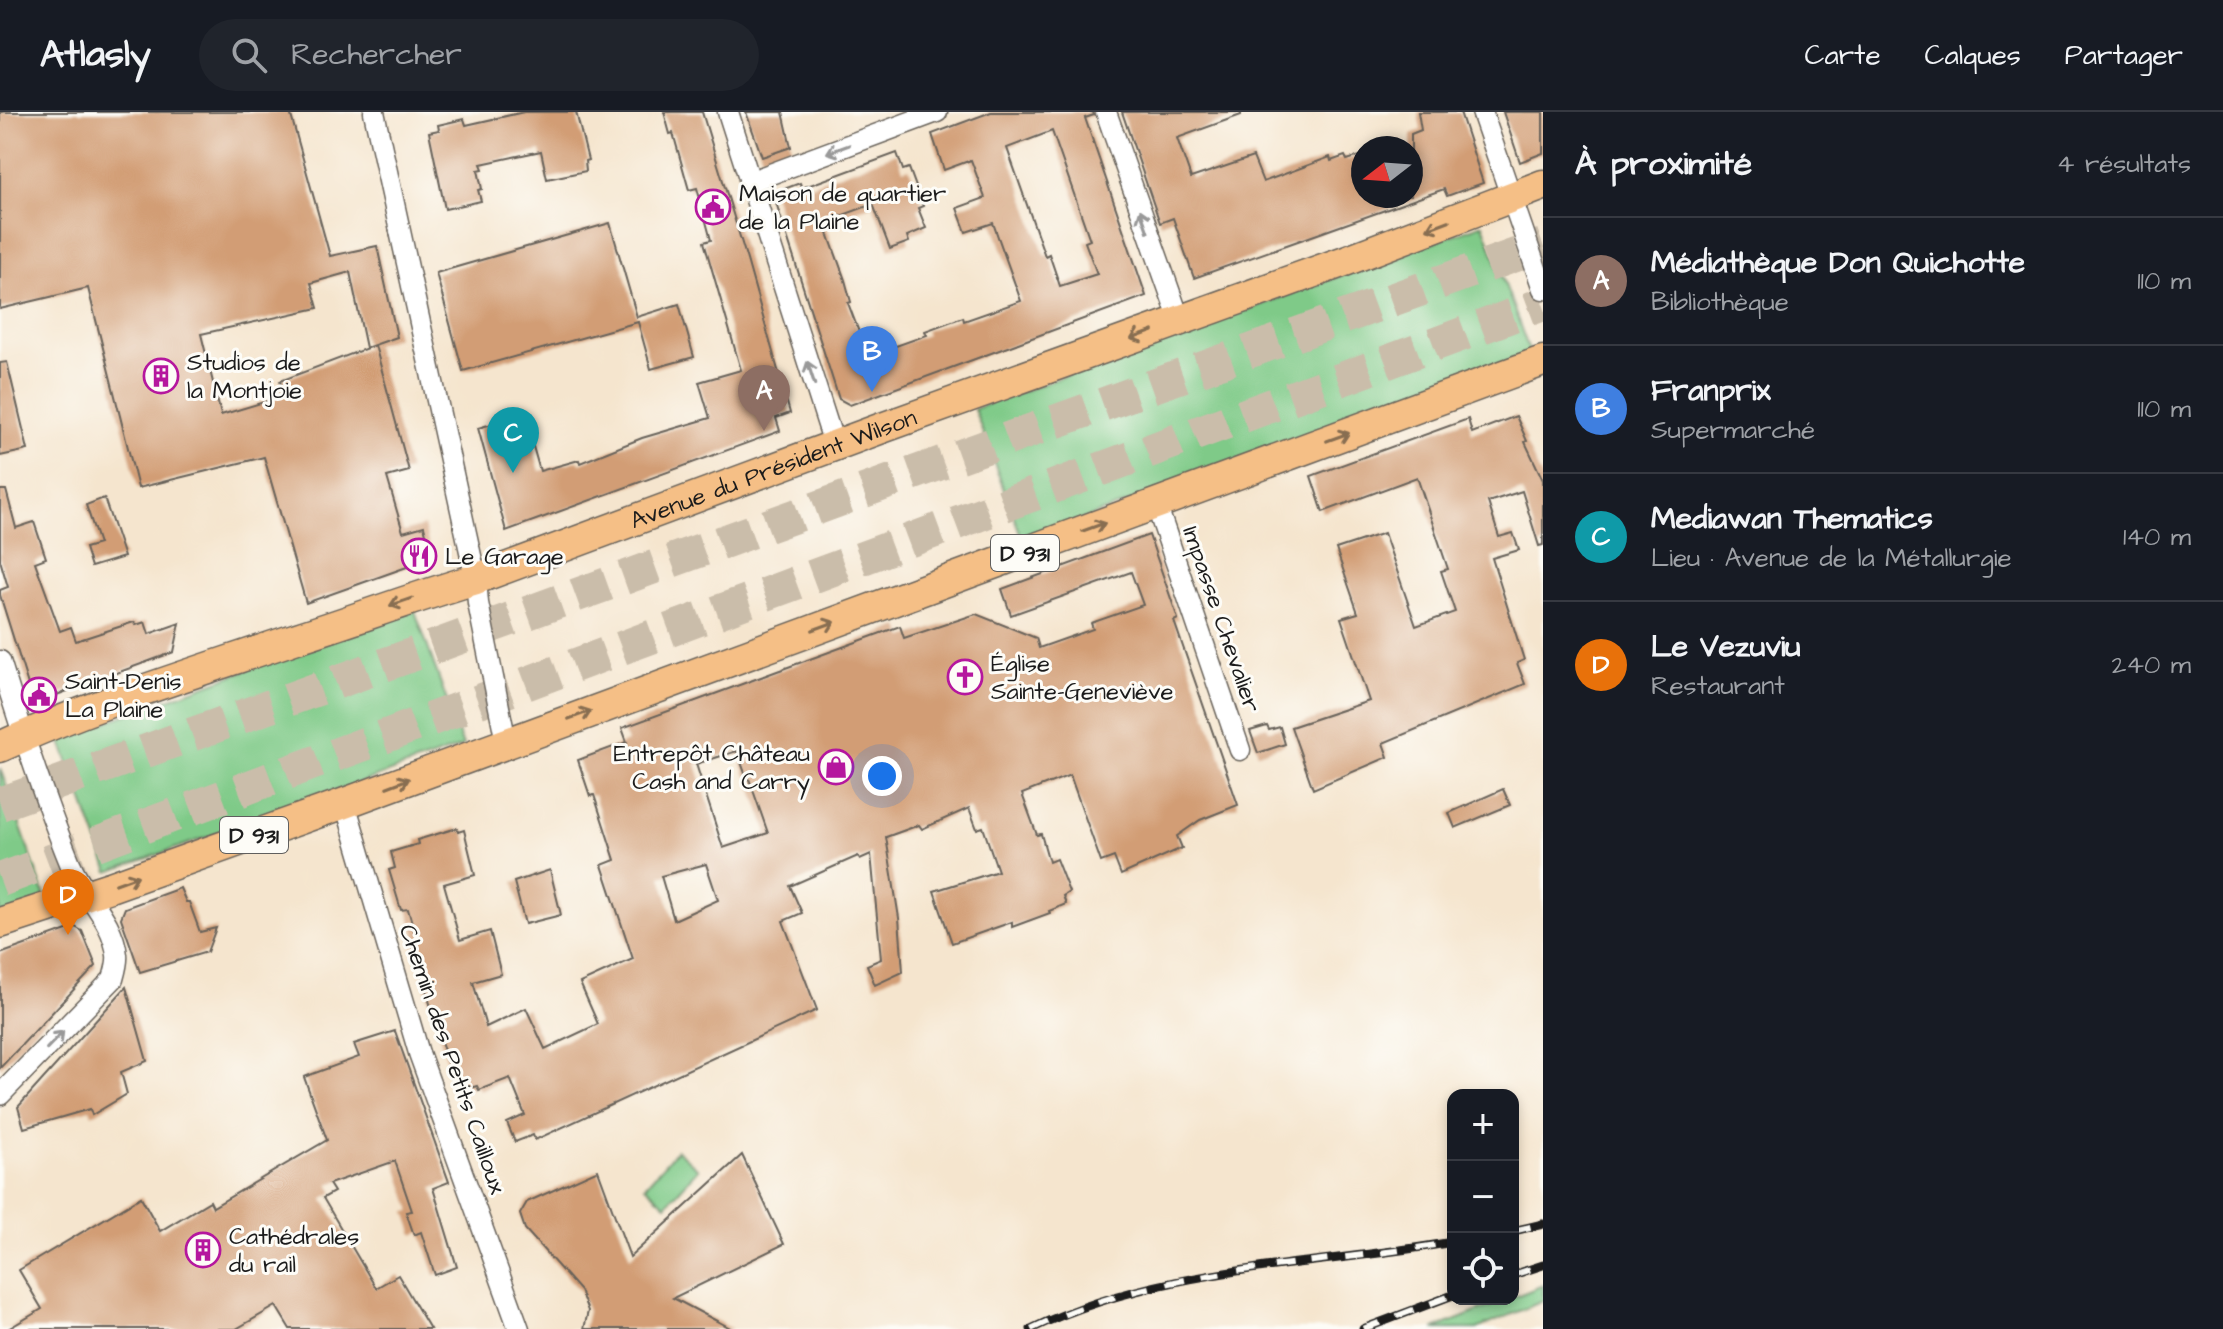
<!DOCTYPE html>
<html lang="fr">
<meta charset="utf-8">
<style>
:root{--surface:#171b24;--page:#20242c;--text:#f1f3f6;--muted:#9ea1a6;--line:#363941;--accent:#d690ce}
body{margin:0;font-family:"Architects Daughter",sans-serif;background:var(--page);color:var(--text)}
.controls{position:absolute;right:24px;bottom:24px;display:grid;overflow:hidden;border-radius:16px;box-shadow:0 4px 12px #0003}
.controls button{width:72px;height:72px;display:grid;place-items:center;padding:0;border:0;border-bottom:2px solid var(--line);background:var(--surface);color:var(--text);font:40px sans-serif}
.compass{position:absolute;left:1351px;top:24px;width:72px;height:72px;border-radius:50%;background:var(--surface);box-shadow:0 4px 12px #0003;rotate:253deg}
.you{position:absolute;left:882px;top:664px;width:28px;height:28px;margin:-20px;border:6px solid #fff;border-radius:50%;background:#1a73e8;box-shadow:0 0 0 12px #1a73e833}
.badge{display:grid;place-items:center;width:52px;height:52px;border-radius:50%;background:var(--accent);color:#fff;font-size:26px;font-weight:700}
.pin{position:absolute;translate:-50% -66px;filter:drop-shadow(0 2px 4px #0008)}
.pin::after{content:'';position:absolute;top:42px;width:28px;height:24px;background:inherit;clip-path:polygon(0 0,100% 0,50% 100%)}
.list{margin:0;padding:0;list-style:none}
h2{display:flex;justify-content:space-between;align-items:center;height:104px;margin:0;padding:0 32px;font-size:34px}
h2 small{font-size:26px;font-weight:400;color:var(--muted)}
.list li{display:grid;grid-template-columns:52px 1fr auto;gap:24px;align-items:center;box-sizing:border-box;height:128px;padding:0 32px;border-top:2px solid var(--line)}
.list b{display:block;font-size:30px;white-space:nowrap}
.list p{margin:0;font-size:26px;white-space:nowrap;color:var(--muted)}
.list em{font-size:26px;font-style:normal;color:var(--muted)}
.icon{flex:none;width:44px;height:44px;fill:none;stroke:currentColor;stroke-width:2;stroke-linecap:round;stroke-linejoin:round}
.map{position:relative;flex:none;width:1543px;height:1217px;overflow:hidden}
header{display:flex;align-items:center;gap:48px;box-sizing:border-box;height:112px;padding:0 40px;background:var(--surface);border-bottom:2px solid var(--line)}
header strong{font-size:38px}
nav{display:flex;gap:44px;margin-inline-start:auto;font-size:28px}
.search{width:560px;height:72px;background:var(--page);display:flex;align-items:center;gap:20px;box-sizing:border-box;padding:0 28px;border-radius:44px;color:var(--muted);font-size:30px}
main{display:flex}
aside{flex:1;background:var(--surface)}
.map>svg:first-child{display:block}
.green{fill:#7fca88;stroke:#4e7352;stroke-width:2}
.building{fill:#d29d74;fill-rule:evenodd}
.lines{fill:none;stroke-linecap:round;stroke-linejoin:round}
.highway-tunnel{stroke:#cabdaa;stroke-width:34;stroke-dasharray:34 17;stroke-linecap:butt}
.street-casing{stroke:#68625a;stroke-width:23}
.primary-casing{stroke:#68625a;stroke-width:33}
.street{stroke:#fff;stroke-width:20}
.primary{stroke:#f5bf86;stroke-width:30}
.rail-casing{stroke:#1c1c1c;stroke-width:9}
.rail{stroke:#fdfcf7;stroke-width:6;stroke-dasharray:18;stroke-linecap:butt}
.oneway{stroke:#999}
.oneway2{stroke:#886e51}
.labels{text-anchor:middle;stroke-width:6;stroke-linejoin:round;paint-order:stroke}
.shield{fill:#fdfcf7;stroke:#605f5e;stroke-width:2}
.shield-label{font-size:22px;font-weight:bold;fill:#1c1c1c}
.poi-label{font-size:24px;fill:#1c1c1c;stroke:#fdfcf7;text-anchor:start}
.street-label{font-size:24px;fill:#1c1c1c;stroke:#fdfcf7}
</style>
<header>
<strong>Atlasly</strong>
<div class="search"><svg class="icon" aria-label="search" viewBox="0 0 24 24"><circle cx="10" cy="10" r="6"/><path d="M15 15l6 6"/></svg>Rechercher</div>
<nav><a>Carte</a><a>Calques</a><a>Partager</a></nav>
</header>
<main>
<div class="map">
<svg width="1543" height="1217" viewBox="0 0 1543 1217">
<rect width="100%" height="100%" fill="#fdfcf7"/>
<filter id="ink" filterUnits="userSpaceOnUse"><feTurbulence type="fractalNoise" baseFrequency=".0125" numOctaves="2"/><feDisplacementMap in="SourceGraphic" scale="16" xChannelSelector="R" yChannelSelector="G"/><feConvolveMatrix kernelMatrix="1 2 1 2 8 2 1 2 1" color-interpolation-filters="sRGB"/></filter>
<filter id="wash" filterUnits="userSpaceOnUse"><feTurbulence type="fractalNoise" baseFrequency=".006" numOctaves="4" result="noise"/><feDisplacementMap in="SourceGraphic" scale="32" xChannelSelector="R" yChannelSelector="G"/><feGaussianBlur stdDeviation="1.8" result="paint"/><feColorMatrix in="noise" values="0 0 0 0 0 0 0 0 0 0 0 0 0 0 0 0 0 1.4 0 .05"/><feComposite in="paint" operator="in"/></filter>
<g filter="url(#wash)">
<rect width="100%" height="100%" fill="#f5e5ce"/>
<g class="green">
<polygon points="1483,112 1531,244 1023,429 974,297"/>
<polygon points="414,496 463,634 109,760 60,627"/>
<polygon points="0,656 46,787 0,804"/>
<polygon points="677,1038 698,1057 666,1093 645,1074"/>
<polygon points="1543,1173 1543,1189 1477,1217 1434,1217"/>
</g>
<g id="blocks">
<g class="building">
<polygon points="0,0 290,0 330,144 377,134 397,225 366,236 350,160 311,171 318,196 201,222 221,303 284,284 280,269 375,233 409,359 387,365 403,420 424,414 432,446 306,491 264,345 138,376 88,176 0,197"/>
<polygon points="524,0 576,0 588,48 585,49 586,59 547,67 541,39 481,52 483,57 478,58 482,77 478,78 481,89 445,97 429,20 439,18 438,13 464,7 466,13"/>
<polygon points="664,0 702,0 747,148 790,301 776,306 780,319 506,419 478,316 524,303 540,359 579,348 580,351 642,326 710,306 699,270 741,258 704,130 711,128 697,76 689,78 673,21 670,22"/>
<polygon points="746,0 783,0 791,35 762,45"/>
<path d="M991,0h102l1,3 -9,3 61,178 -296,109 -11,-6 -66,-206 27,-10 2,5 95,-35 6,17 6,-2 14,38 -5,2 8,20 -19,8 2,6 -19,7 -17,-45 -49,18 21,58 6,22 -3,1 20,53 59,-21 -2,-4 38,-14 1,4 57,-20 -28,-78 -27,9 -9,-24 28,-10 -14,-38 -27,10 -12,-36zM1052,19l38,109 -5,2 12,32 -37,12 -11,-32 -4,2 -38,-108z"/>
<polygon points="1122,0 1241,0 1241,3 1177,26 1191,66 1253,45 1263,70 1330,45 1331,49 1345,44 1347,48 1363,43 1363,84 1411,84 1411,22 1421,18 1418,0 1460,0 1483,71 1447,84 1444,77 1194,166 1173,106 1160,111"/>
<polygon points="1503,0 1543,0 1543,41 1520,50"/>
<polygon points="610,111 637,205 679,192 694,245 651,257 638,210 463,259 436,161"/>
<polygon points="7,250 28,338 0,344 0,251"/>
<polygon points="1516,304 1527,329 1525,330 1543,368 1543,433 1539,434 1522,379 1488,390 1499,425 1513,421 1519,438 1492,446 1524,548 1517,551 1525,572 1383,631 1388,645 1313,677 1291,615 1369,589 1341,506 1358,501 1336,437 1384,421 1416,514 1455,500 1441,459 1448,457 1417,365 1323,400 1311,364 1468,307 1472,321"/>
<polygon points="0,378 6,378 16,416 34,410 46,446 35,450 60,519 71,515 76,529 134,510 136,513 145,510 149,522 180,511 174,540 46,587 30,579 0,483 0,478 8,475 0,448"/>
<polygon points="104,386 124,445 91,455 85,436 99,432 86,393"/>
<path d="M1149,423l29,84 -4,2 64,184 -38,15 -23,16 5,12 -61,27 -7,-18 -13,5 -31,-87 -48,19 15,41 4,-1 8,28 7,-3 13,33 -6,4 3,8 -17,7 1,2 -38,14v-5l-60,21 -18,-52 64,-20 -15,-44 -6,2 -8,-21 -47,21 -3,-4 -33,12 13,81 4,54 -28,13 -8,-20 14,-6 -10,-105 -11,5 -2,-3 -68,30 12,27 -19,8 34,89 -282,130 -2,-5 -18,7 -8,-19 18,-8 -15,-37 -31,12 -2,-4 -21,6 -43,-146 5,-2 -10,-35 -7,1 -12,-40 6,-2 -4,-16 27,-8 -1,-4 40,-12 1,4 6,-2 11,45 -31,9 16,56 30,-9 11,43 -28,8 13,45 40,-19 19,41 53,-25 -18,-41 53,-24 -31,-94 13,-5 -21,-65 -4,1 -12,-36 49,-18 -5,-14 278,-102 4,12 72,-24 60,24 3,10 54,-19 -2,-6 52,-18 -12,-33 -120,43 -9,-26zM737,639l9,25h2l20,57 -45,15 -27,-84zM706,752l12,36 -44,20 -13,-44z"/>
<polygon points="1267,614 1269,618 1280,615 1285,632 1258,641 1250,619"/>
<polygon points="1503,677 1510,693 1455,716 1449,701"/>
<polygon points="550,758 561,803 525,812 514,770"/>
<polygon points="180,776 186,790 189,790 200,820 216,816 207,840 140,860 121,806 125,796"/>
<polygon points="75,815 82,819 96,854 0,956 0,842"/>
<polygon points="126,875 147,949 121,960 127,982 92,1003 90,997 24,1016 18,995"/>
<polygon points="395,919 449,1070 433,1076 457,1155 435,1163 421,1120 414,1123 406,1100 412,1099 395,1049 329,1072 334,1080 323,1086 376,1176 398,1163 430,1217 290,1217 276,1194 236,1217 8,1217 42,1197 19,1158 141,1085 160,1119 210,1089 213,1095 327,1028 304,965 359,945 354,932"/>
<polygon points="742,1043 784,1132 673,1186 732,1217 584,1217 588,1199 580,1179 525,1117 520,1102 527,1090 598,1058 630,1145"/>
</g>
</g>
</g>
<g filter="url(#ink)">
<use href="#blocks" fill-opacity="0" stroke="#68625a" stroke-width="2"/>
<g class="lines">
<g class="highway-tunnel">
<polyline points="0,692 1543,133"/>
<polyline points="0,768 1543,192"/>
</g>
<g class="street-casing">
<g id="street">
<polyline points="374,0 476,467 478,491 506,630"/>
<polyline points="728,0 835,335"/>
<polyline points="1106,0 1180,209"/>
<polyline points="1482,0 1543,177"/>
<polyline points="749,70 937,0"/>
<polyline points="1156,392 1240,638"/>
<path d="M0,549c21,68 43,136 70,202 14,33 43,56 47,92 1,7 -2,17 -4,24l-113,116"/>
<polyline points="345,691 419,941 519,1217"/>
</g>
</g>
<g class="primary-casing">
<g id="primary">
<path id="s1" d="M0,635c95,-44 198,-75 297,-109 60,-19 118,-41 179,-59l406,-151 463,-167 198,-76"/>
<polyline points="0,811 110,775 345,691 1543,249"/>
</g>
</g>
<use href="#street" class="street"/>
<use href="#primary" class="primary"/>
<g class="rail-casing">
<g id="rail">
<polyline points="1513,1119 1543,1112"/>
<polyline points="1513,1163 1543,1153"/>
<path d="M1031,1217c132,-64 280,-62 422,-87"/>
<polyline points="1363,1217 1453,1183"/>
</g>
</g>
<use href="#rail" class="rail"/>
</g>
<defs><path id="oneway-shaft" d="M-6 0H5M1.5-3L5.5 0L1.5 3" fill="none" stroke-width="1.6" stroke-linecap="round" stroke-linejoin="round" transform="scale(2)"/></defs>
<g class="oneway">
<use href="#oneway-shaft" transform="translate(838 37) rotate(160)"/>
<use href="#oneway-shaft" transform="translate(1144 109) rotate(-109)"/>
<use href="#oneway-shaft" transform="translate(811 261) rotate(-108)"/>
<use href="#oneway-shaft" transform="translate(55 928) rotate(-46)"/>
</g>
<g class="oneway2">
<use href="#oneway-shaft" transform="translate(1438 113) rotate(159)"/>
<use href="#oneway-shaft" transform="translate(1142 223) rotate(160)"/>
<use href="#oneway-shaft" transform="translate(1338 325) rotate(-20)"/>
<use href="#oneway-shaft" transform="translate(1094 415) rotate(-20)"/>
<use href="#oneway-shaft" transform="translate(401 490) rotate(161)"/>
<use href="#oneway-shaft" transform="translate(824 514) rotate(-20)"/>
<use href="#oneway-shaft" transform="translate(580 603) rotate(-20)"/>
<use href="#oneway-shaft" transform="translate(398 671) rotate(-21)"/>
<use href="#oneway-shaft" transform="translate(127 768) rotate(-20)"/>
</g>
</g>
<defs>
<g id="civic-ring" transform="scale(1.8)"><circle r="9.5" fill="#fdfcf7" stroke="#b5179e" stroke-width="1.5"/><path d="M-.6-6.5H3V-4.5H.6V-3L4-1V1h2V6H-6V1h2V-1L-.6-3ZM-1.2 2.5V6h2.4V2.5Z" fill="#b5179e"/></g>
<g id="building-ring" transform="scale(1.8)"><circle r="9.5" fill="#fdfcf7" stroke="#b5179e" stroke-width="1.5"/><path d="M-4-6H4V6H1V3H-1V6H-4ZM-2.5-4.3h1.7v1.8h-1.7ZM.8-4.3h1.7v1.8H.8ZM-2.5-1h1.7V.8h-1.7ZM.8-1h1.7V.8H.8Z" fill="#b5179e"/></g>
<g id="restaurant-ring" transform="scale(1.8)"><circle r="9.5" fill="#fdfcf7" stroke="#b5179e" stroke-width="1.5"/><path d="M-5-6h1v4h1v-4h1v4h1v-4h1v5L-1.5 .5V6h-2V.5L-5-1ZM5-6V6H3V1.5H1.5Q1.5-4 5-6Z" fill="#b5179e"/></g>
<g id="church-ring" transform="scale(1.8)"><circle r="9.5" fill="#fdfcf7" stroke="#b5179e" stroke-width="1.5"/><path d="M-1.2-6h2.4v3.5h3.3v2.4h-3.3V6h-2.4V-.1h-3.3v-2.4h3.3Z" fill="#b5179e"/></g>
<g id="shop-ring" transform="scale(1.8)"><circle r="9.5" fill="#fdfcf7" stroke="#b5179e" stroke-width="1.5"/><path d="M-5-2.5h2.3a2.7 3.5 0 0 1 5.4 0H5L5.5 6h-11ZM-1.5-2.5h3a1.5 2.3 0 0 0-3 0Z" fill="#b5179e"/></g>
</defs>
<g fill-rule="evenodd">
<use href="#civic-ring" x="713" y="95"/>
<use href="#building-ring" x="161" y="264"/>
<use href="#restaurant-ring" x="419" y="444"/>
<use href="#church-ring" x="965" y="565"/>
<use href="#civic-ring" x="39" y="583"/>
<use href="#shop-ring" x="836" y="655"/>
<use href="#building-ring" x="203" y="1138"/>
</g>
<g class="labels">
<g class="shield">
<rect x="991" y="423" width="68" height="36" rx="6"/>
<rect x="220" y="705" width="68" height="36" rx="6"/>
</g>
<g class="shield-label">
<text x="1025" y="449">D 931</text>
<text x="254" y="731">D 931</text>
</g>
<g class="poi-label">
<text x="739" y="89">Maison de quartier<tspan x="739" dy="28">de la Plaine</tspan></text>
<text x="187" y="258">Studios de<tspan x="187" dy="28">la Montjoie</tspan></text>
<text x="445" y="452">Le Garage</text>
<text x="991" y="559">Église<tspan x="991" dy="28">Sainte-Geneviève</tspan></text>
<text x="65" y="577">Saint-Denis<tspan x="65" dy="28">La Plaine</tspan></text>
<text x="810" y="649" text-anchor="end">Entrepôt Château<tspan x="810" dy="28">Cash and Carry</tspan></text>
<text x="229" y="1132">Cathédrales<tspan x="229" dy="28">du rail</tspan></text>
</g>
<g class="street-label">
<text dy="8" stroke="none"><textPath href="#s1" startOffset="822">Avenue du Président Wilson</textPath></text>
<text transform="translate(1222 507) rotate(71)" y="8">Impasse Chevalier</text>
<text transform="translate(453 947) rotate(71)" y="8">Chemin des Petits Cailloux</text>
</g>
</g>
</svg>
<div class="controls">
<button>+</button>
<button>−</button>
<button><svg class="icon" aria-label="locate" viewBox="0 0 24 24"><circle cx="12" cy="12" r="6"/><path d="M12 2v4M12 18v4M2 12h4M18 12h4"/></svg></button>
</div>
<svg class="compass" viewBox="-18 -18 36 36"><path d="M0-13l5 13h-10z" fill="#e53935"/><path d="M0 13l5-13h-10z" fill="#9ea1a6"/></svg>
<div class="you"></div>
<div class="pin badge" style="left:764px;top:319px;background:#8d6e63">A</div>
<div class="pin badge" style="left:872px;top:280px;background:#3f7fe0">B</div>
<div class="pin badge" style="left:513px;top:361px;background:#0f9aa8">C</div>
<div class="pin badge" style="left:68px;top:823px;background:#e8710a">D</div>
</div>
<aside>
<h2>À proximité<small>4 résultats</small></h2>
<ul class="list">
<li><span class="badge" style="background:#8d6e63">A</span><div><b>Médiathèque Don Quichotte</b><p>Bibliothèque</p></div><em>110 m</em></li>
<li><span class="badge" style="background:#3f7fe0">B</span><div><b>Franprix</b><p>Supermarché</p></div><em>110 m</em></li>
<li><span class="badge" style="background:#0f9aa8">C</span><div><b>Mediawan Thematics</b><p>Lieu · Avenue de la Métallurgie</p></div><em>140 m</em></li>
<li><span class="badge" style="background:#e8710a">D</span><div><b>Le Vezuviu</b><p>Restaurant</p></div><em>240 m</em></li>
</ul>
</aside>
</main>
